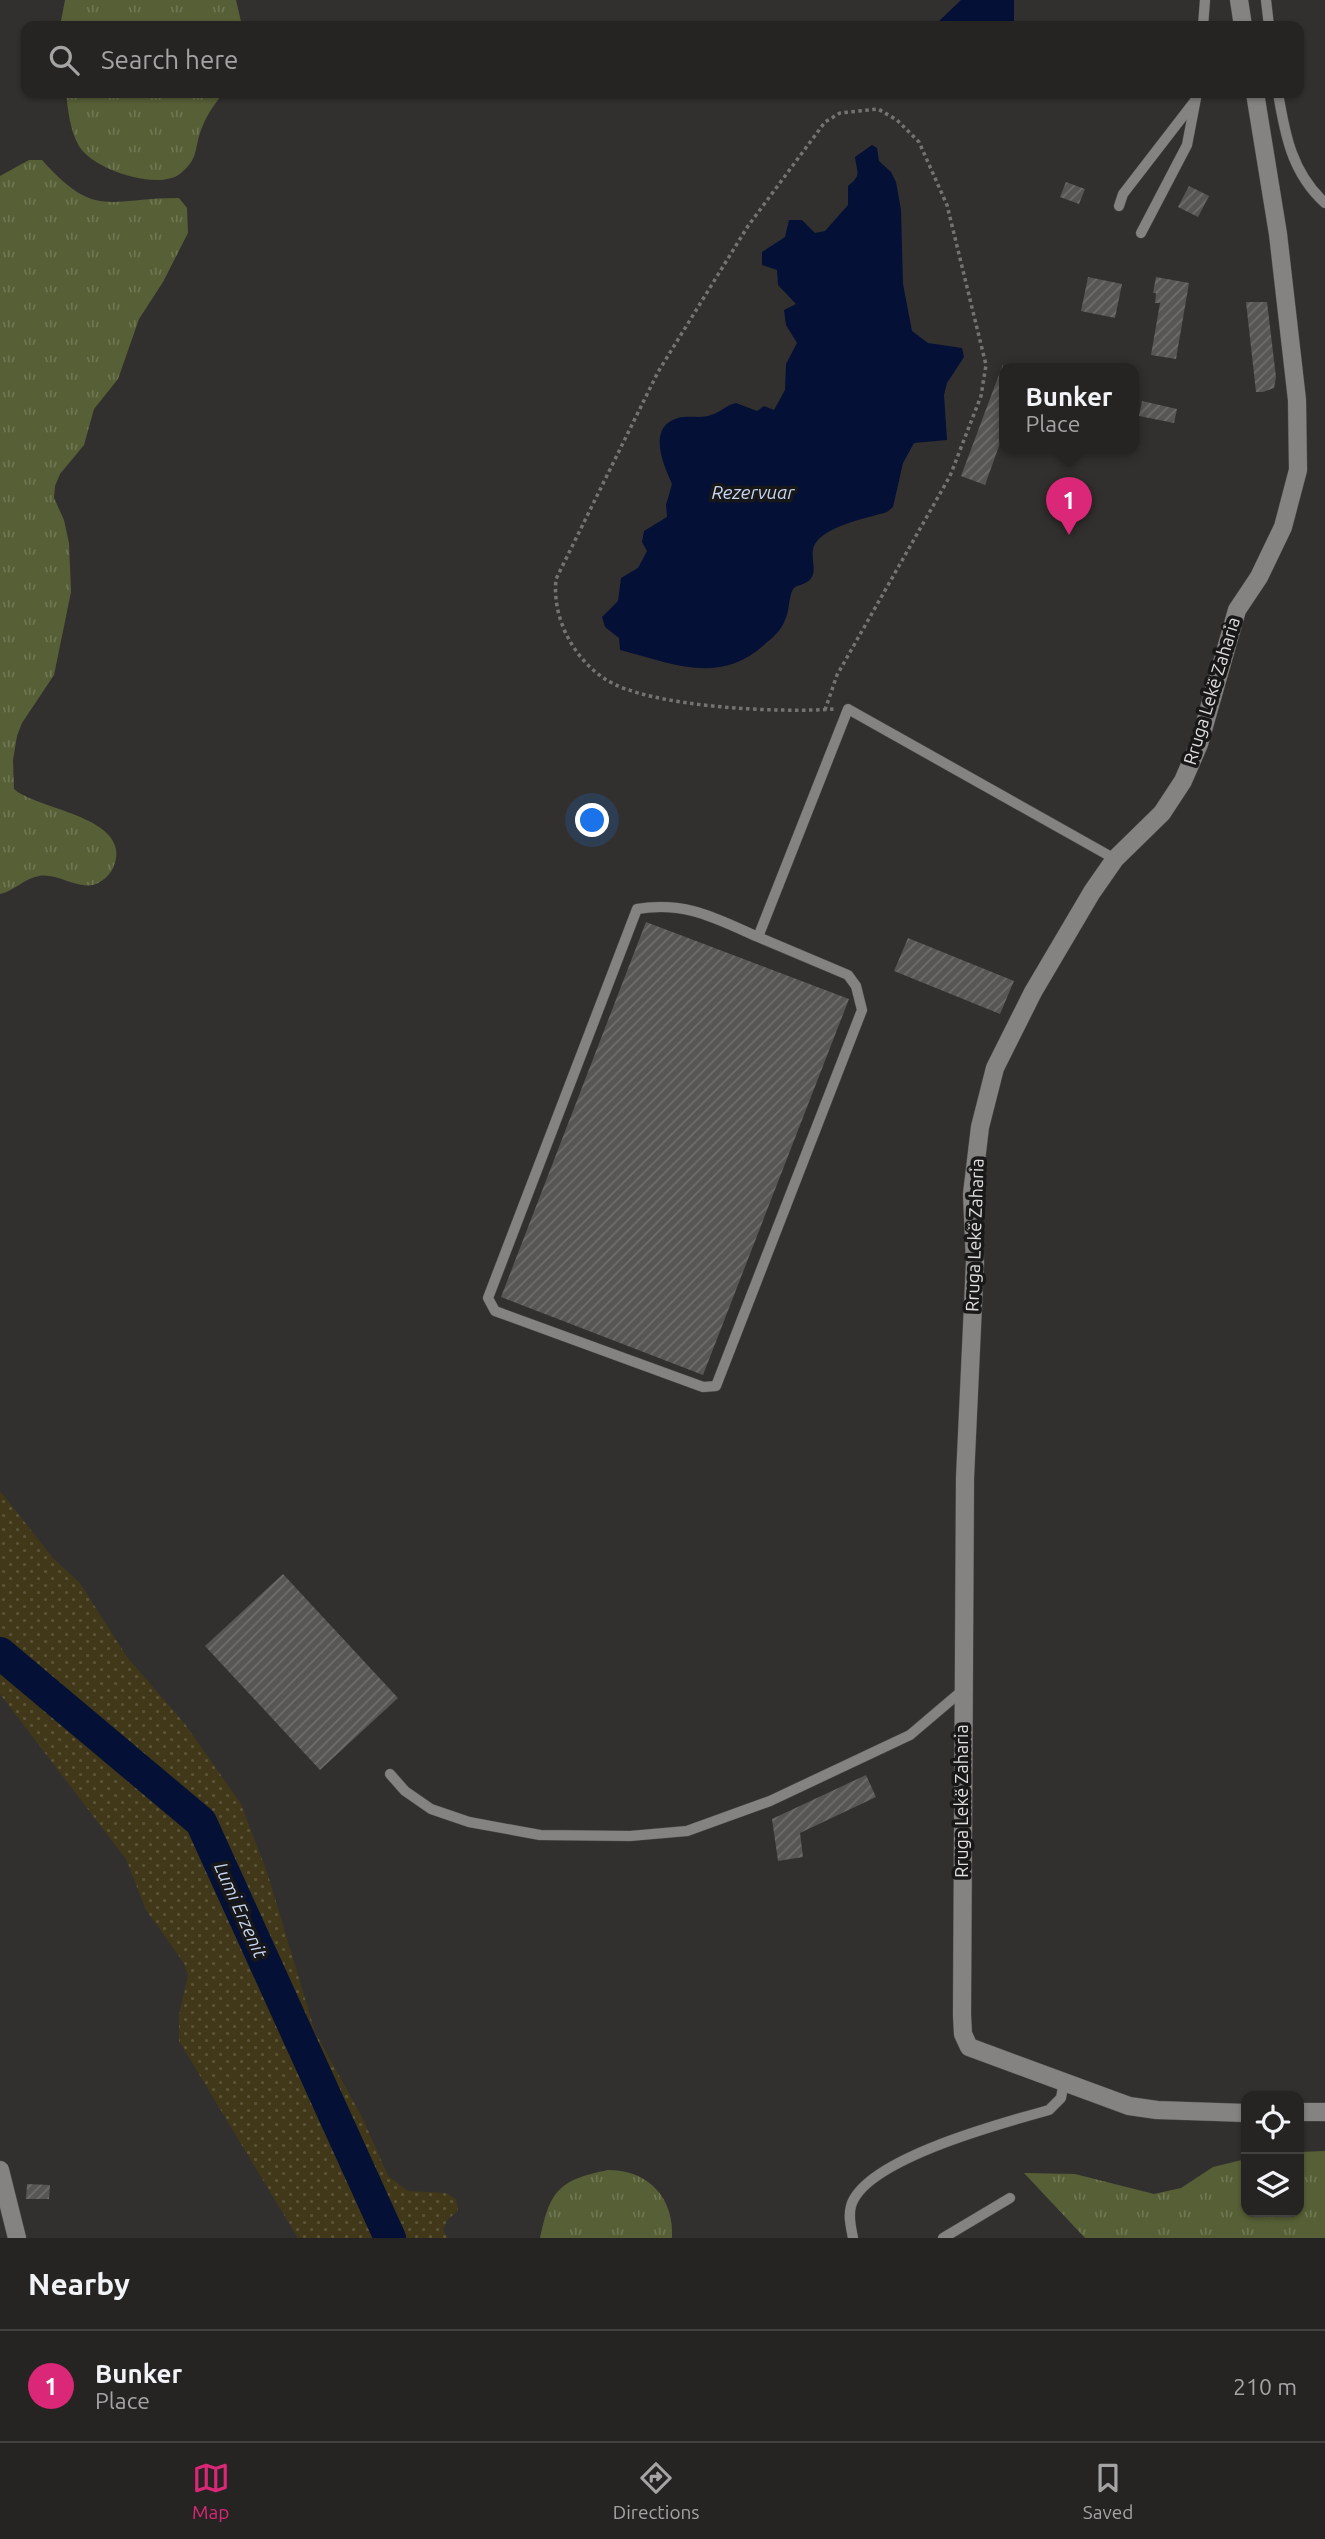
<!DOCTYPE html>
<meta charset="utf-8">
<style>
:root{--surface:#262422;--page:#32302f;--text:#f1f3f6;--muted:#a4a4a5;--line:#424140;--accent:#db2777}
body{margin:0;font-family:Ubuntu,sans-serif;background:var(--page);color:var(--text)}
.controls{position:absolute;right:21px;bottom:21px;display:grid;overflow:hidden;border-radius:14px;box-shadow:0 2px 5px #0004}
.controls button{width:63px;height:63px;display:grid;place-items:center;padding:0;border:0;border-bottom:2px solid var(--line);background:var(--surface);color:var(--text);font:35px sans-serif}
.you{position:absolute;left:593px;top:821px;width:24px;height:24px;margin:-18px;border:5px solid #fff;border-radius:50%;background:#1a73e8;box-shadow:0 0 0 10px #1a73e833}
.badge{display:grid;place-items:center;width:46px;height:46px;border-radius:50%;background:var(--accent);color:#fff;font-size:23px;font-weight:700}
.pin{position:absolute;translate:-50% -58px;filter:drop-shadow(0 2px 4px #0008)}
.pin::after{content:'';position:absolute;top:37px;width:24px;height:21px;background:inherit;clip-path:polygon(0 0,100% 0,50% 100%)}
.popup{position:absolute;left:999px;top:363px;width:140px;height:91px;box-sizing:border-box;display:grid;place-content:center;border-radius:14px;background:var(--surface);filter:drop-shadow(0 2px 5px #0005);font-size:23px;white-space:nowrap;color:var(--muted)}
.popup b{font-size:26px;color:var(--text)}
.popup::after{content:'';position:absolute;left:50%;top:100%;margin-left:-14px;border:14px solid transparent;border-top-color:var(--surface)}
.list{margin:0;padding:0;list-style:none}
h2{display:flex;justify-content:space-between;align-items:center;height:91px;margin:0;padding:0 28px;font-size:30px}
h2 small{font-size:23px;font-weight:400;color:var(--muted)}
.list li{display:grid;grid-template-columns:46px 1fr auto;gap:21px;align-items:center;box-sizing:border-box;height:112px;padding:0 28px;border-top:2px solid var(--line)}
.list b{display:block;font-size:26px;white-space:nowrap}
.list p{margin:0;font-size:23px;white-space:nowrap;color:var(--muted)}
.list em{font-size:23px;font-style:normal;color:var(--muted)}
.icon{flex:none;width:38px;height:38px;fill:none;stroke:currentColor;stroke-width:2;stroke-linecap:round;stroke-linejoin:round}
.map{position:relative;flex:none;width:1325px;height:2238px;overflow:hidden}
.search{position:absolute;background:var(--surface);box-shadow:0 2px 5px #0004;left:21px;right:21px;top:21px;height:77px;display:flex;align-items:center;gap:18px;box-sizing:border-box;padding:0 24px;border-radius:14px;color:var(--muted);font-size:26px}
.sheet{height:203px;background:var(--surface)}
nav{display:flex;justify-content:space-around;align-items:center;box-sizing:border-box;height:98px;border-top:2px solid var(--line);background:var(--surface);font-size:19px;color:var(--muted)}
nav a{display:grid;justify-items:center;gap:4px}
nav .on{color:var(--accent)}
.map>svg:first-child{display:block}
.grass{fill:url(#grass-tufts)}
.sand{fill:url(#sand-dots)}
.water{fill:#041036}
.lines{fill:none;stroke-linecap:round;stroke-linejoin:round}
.river{stroke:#041036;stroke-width:32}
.building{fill:url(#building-hatch)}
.service-casing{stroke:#4d4c4b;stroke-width:11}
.minor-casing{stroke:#4d4c4b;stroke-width:19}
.path{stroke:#747371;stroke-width:3.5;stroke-dasharray:3.5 3.5;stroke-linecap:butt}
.service{stroke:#858381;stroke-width:10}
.minor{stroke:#858381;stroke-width:18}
.labels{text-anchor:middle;stroke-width:7;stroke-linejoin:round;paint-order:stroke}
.street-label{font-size:18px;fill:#e0dfde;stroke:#191818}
.water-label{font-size:19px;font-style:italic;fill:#c6d5f1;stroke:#191818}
</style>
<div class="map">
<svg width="1325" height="2238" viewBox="0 0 1325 2238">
<defs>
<pattern id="grass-tufts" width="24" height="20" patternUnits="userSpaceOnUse" patternTransform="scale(1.75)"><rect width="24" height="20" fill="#575f36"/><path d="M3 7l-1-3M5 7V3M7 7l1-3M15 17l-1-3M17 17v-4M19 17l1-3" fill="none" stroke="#6f7653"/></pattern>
<pattern id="sand-dots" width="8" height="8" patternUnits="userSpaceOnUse" patternTransform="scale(1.75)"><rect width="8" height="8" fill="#403818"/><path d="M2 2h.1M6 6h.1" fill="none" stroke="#5b5439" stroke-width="1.8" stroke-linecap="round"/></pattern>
<pattern id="building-hatch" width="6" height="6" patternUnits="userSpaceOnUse" patternTransform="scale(1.75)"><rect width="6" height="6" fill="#585654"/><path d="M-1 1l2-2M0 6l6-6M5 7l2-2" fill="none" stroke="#706e6c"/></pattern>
</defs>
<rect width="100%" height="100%" fill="#32302e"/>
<g class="grass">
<polygon points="65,0 236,0 242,26 60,26"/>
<path d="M66,93h157c-9,12 -17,23 -22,37 -7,19 -2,28 -20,43 -22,19 -89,-4 -102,-27 -9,-15 -11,-36 -13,-53z"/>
<path d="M29,160h13c54,60 65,38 137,38l8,10 1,25 -25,49 -24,37 -21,60 -24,30 -10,36 -24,29 -5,12 -1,12 10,22 5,23 2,49 -17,83 -32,48 -5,13 -4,24 1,29c23,21 122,28 99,79 -3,7 -12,15 -20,17 -19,3 -36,-12 -54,-9 -14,2 -25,15 -39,18v-718z"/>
<polygon points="1325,2151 1325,2238 1085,2238 1024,2173 1075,2174 1154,2194 1181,2188 1213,2167 1246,2159 1246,2212 1299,2212 1299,2152"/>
<path d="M608,2170c40,0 66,27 64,68h-132c10,-49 20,-58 68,-68z"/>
</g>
<polygon class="sand" points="0,1491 53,1558 80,1583 127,1657 185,1724 241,1804 268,1875 315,2032 363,2119 388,2176 408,2191 446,2193 456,2199 458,2211 448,2219 443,2230 448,2238 298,2238 179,2041 179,2015 188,1976 184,1963 146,1910 126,1859 0,1694"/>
<g class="water">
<polygon points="961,0 1014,0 1014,26 917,26 936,24"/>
<path d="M872,145l5,3 2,13 12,11 5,10 5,28 2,74 9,47 16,12 34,5 2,9 -17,26 -3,12 3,45 -33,3 -11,20 -10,44 -6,5c-19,6 -64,14 -73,34 -5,11 6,28 -7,36 -6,4 -9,2 -14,7 -5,10 -3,21 -8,31 -4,11 -13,18 -21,25 -46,41 -92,18 -144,5l-1,-12 -14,-11 -3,-10 16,-16 3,-23 17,-10 9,-17 -5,-9 2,-11 23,-14 -1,-12 6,-21c-8,-18 -26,-57 6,-66 11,-3 23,1 33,-3 10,-3 15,-10 25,-12l21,8 7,-5 10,4 11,-20 1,-26 11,-21 -11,-18 -2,-15 12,-6 -18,-19 -1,-15 -15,-5v-13l23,-15 4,-17h13l13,13 10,-2 23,-26v-19c14,-11 9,-13 7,-29z"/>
</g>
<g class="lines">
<polyline class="river" points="0,1653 201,1822 390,2238"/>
</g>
<g class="building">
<polygon points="1066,182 1085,189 1079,204 1060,197"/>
<polygon points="1189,186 1209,196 1198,217 1178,207"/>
<polygon points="1088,277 1122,284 1115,318 1081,311"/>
<polygon points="1156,277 1189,283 1176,359 1151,355 1160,303 1155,303 1156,293 1153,293"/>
<polygon points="1246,302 1267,302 1276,377 1274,388 1263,392 1256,392"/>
<polygon points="1003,364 1004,432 985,485 961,476"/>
<polygon points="1142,401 1177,409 1174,423 1139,416"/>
<polygon points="646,922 849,999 703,1375 501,1297"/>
<polygon points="908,938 1014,981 1000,1014 894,971"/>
<polygon points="283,1574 398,1698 320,1770 205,1646"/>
<polygon points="866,1775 876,1797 800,1833 803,1857 778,1861 772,1819"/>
<polygon points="27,2184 50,2185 49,2199 26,2199"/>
</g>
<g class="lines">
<g class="service-casing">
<g id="service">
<polyline points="1266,0 1269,26"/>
<polyline points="1203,26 1205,0"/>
<path d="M1278,93c7,42 14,80 47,110"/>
<polyline points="1119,206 1123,194 1194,102"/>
<polyline points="1141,233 1187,145 1196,98"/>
<path d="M758,937l90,38 8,11 6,24 -146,376 -13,1 -208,-76 -7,-13 149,-389c49,-8 78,9 121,28l90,-228 267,150"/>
<polyline points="390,1774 405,1791 431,1809 469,1822 540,1835 630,1836 687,1831 770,1801 910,1735 963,1690"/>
<path d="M853,2238c-2,-11 -5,-21 -2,-32 13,-47 155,-84 198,-96l12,-12 3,-17"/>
<polyline points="943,2238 1010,2198"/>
</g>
</g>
<g class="minor-casing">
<g id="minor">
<polyline points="1239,0 1243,26"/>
<polyline points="1299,2112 1325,2112"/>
<polyline points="1246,2113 1157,2110 1129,2106 969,2047 963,2034 962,2015 965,1478 975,1262 972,1194 980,1127 995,1068 1033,992 1092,892 1115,859 1162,813 1183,781 1199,744 1237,610 1259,577 1283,527 1298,470 1297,400 1278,234 1255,93"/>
<polyline points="0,2170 17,2238"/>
</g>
</g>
<path class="path" d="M825,710l12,-35 113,-199 31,-80 5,-31 -39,-160 -28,-63 -22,-22 -19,-11 -38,4 -15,9 -77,104 -90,146 -102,207c-4,38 16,78 49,100 44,29 177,34 230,30"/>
<use href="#service" class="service"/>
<use href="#minor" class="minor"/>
</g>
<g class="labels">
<g class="street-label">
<text transform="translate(1212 691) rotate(-73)" y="6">Rruga Lekë Zaharia</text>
<text transform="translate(975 1235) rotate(-88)" y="6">Rruga Lekë Zaharia</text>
<text transform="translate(962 1801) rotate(-90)" y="6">Rruga Lekë Zaharia</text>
</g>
<g class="water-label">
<text x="753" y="499">Rezervuar</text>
<text transform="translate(241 1910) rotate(66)" y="7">Lumi Erzenit</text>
</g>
</g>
</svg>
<div class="controls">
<button><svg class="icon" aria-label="locate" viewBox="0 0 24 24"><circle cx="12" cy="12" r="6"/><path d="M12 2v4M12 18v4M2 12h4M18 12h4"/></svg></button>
<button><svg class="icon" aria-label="layers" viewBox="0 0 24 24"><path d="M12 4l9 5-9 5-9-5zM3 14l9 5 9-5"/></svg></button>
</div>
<div class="you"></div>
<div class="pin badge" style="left:1069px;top:535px">1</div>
<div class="popup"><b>Bunker</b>Place</div>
<div class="search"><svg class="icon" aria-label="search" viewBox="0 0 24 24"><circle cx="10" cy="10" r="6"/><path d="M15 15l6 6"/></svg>Search here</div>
</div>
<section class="sheet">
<h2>Nearby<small></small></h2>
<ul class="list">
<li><span class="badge">1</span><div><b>Bunker</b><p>Place</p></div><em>210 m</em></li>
</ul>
</section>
<nav>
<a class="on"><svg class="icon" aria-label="map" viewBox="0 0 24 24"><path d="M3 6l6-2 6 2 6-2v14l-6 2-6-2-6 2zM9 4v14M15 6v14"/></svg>Map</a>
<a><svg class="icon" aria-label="directions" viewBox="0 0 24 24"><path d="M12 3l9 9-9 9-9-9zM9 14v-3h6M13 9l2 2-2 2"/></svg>Directions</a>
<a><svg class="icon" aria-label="saved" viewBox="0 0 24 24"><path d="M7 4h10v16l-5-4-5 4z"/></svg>Saved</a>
</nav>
